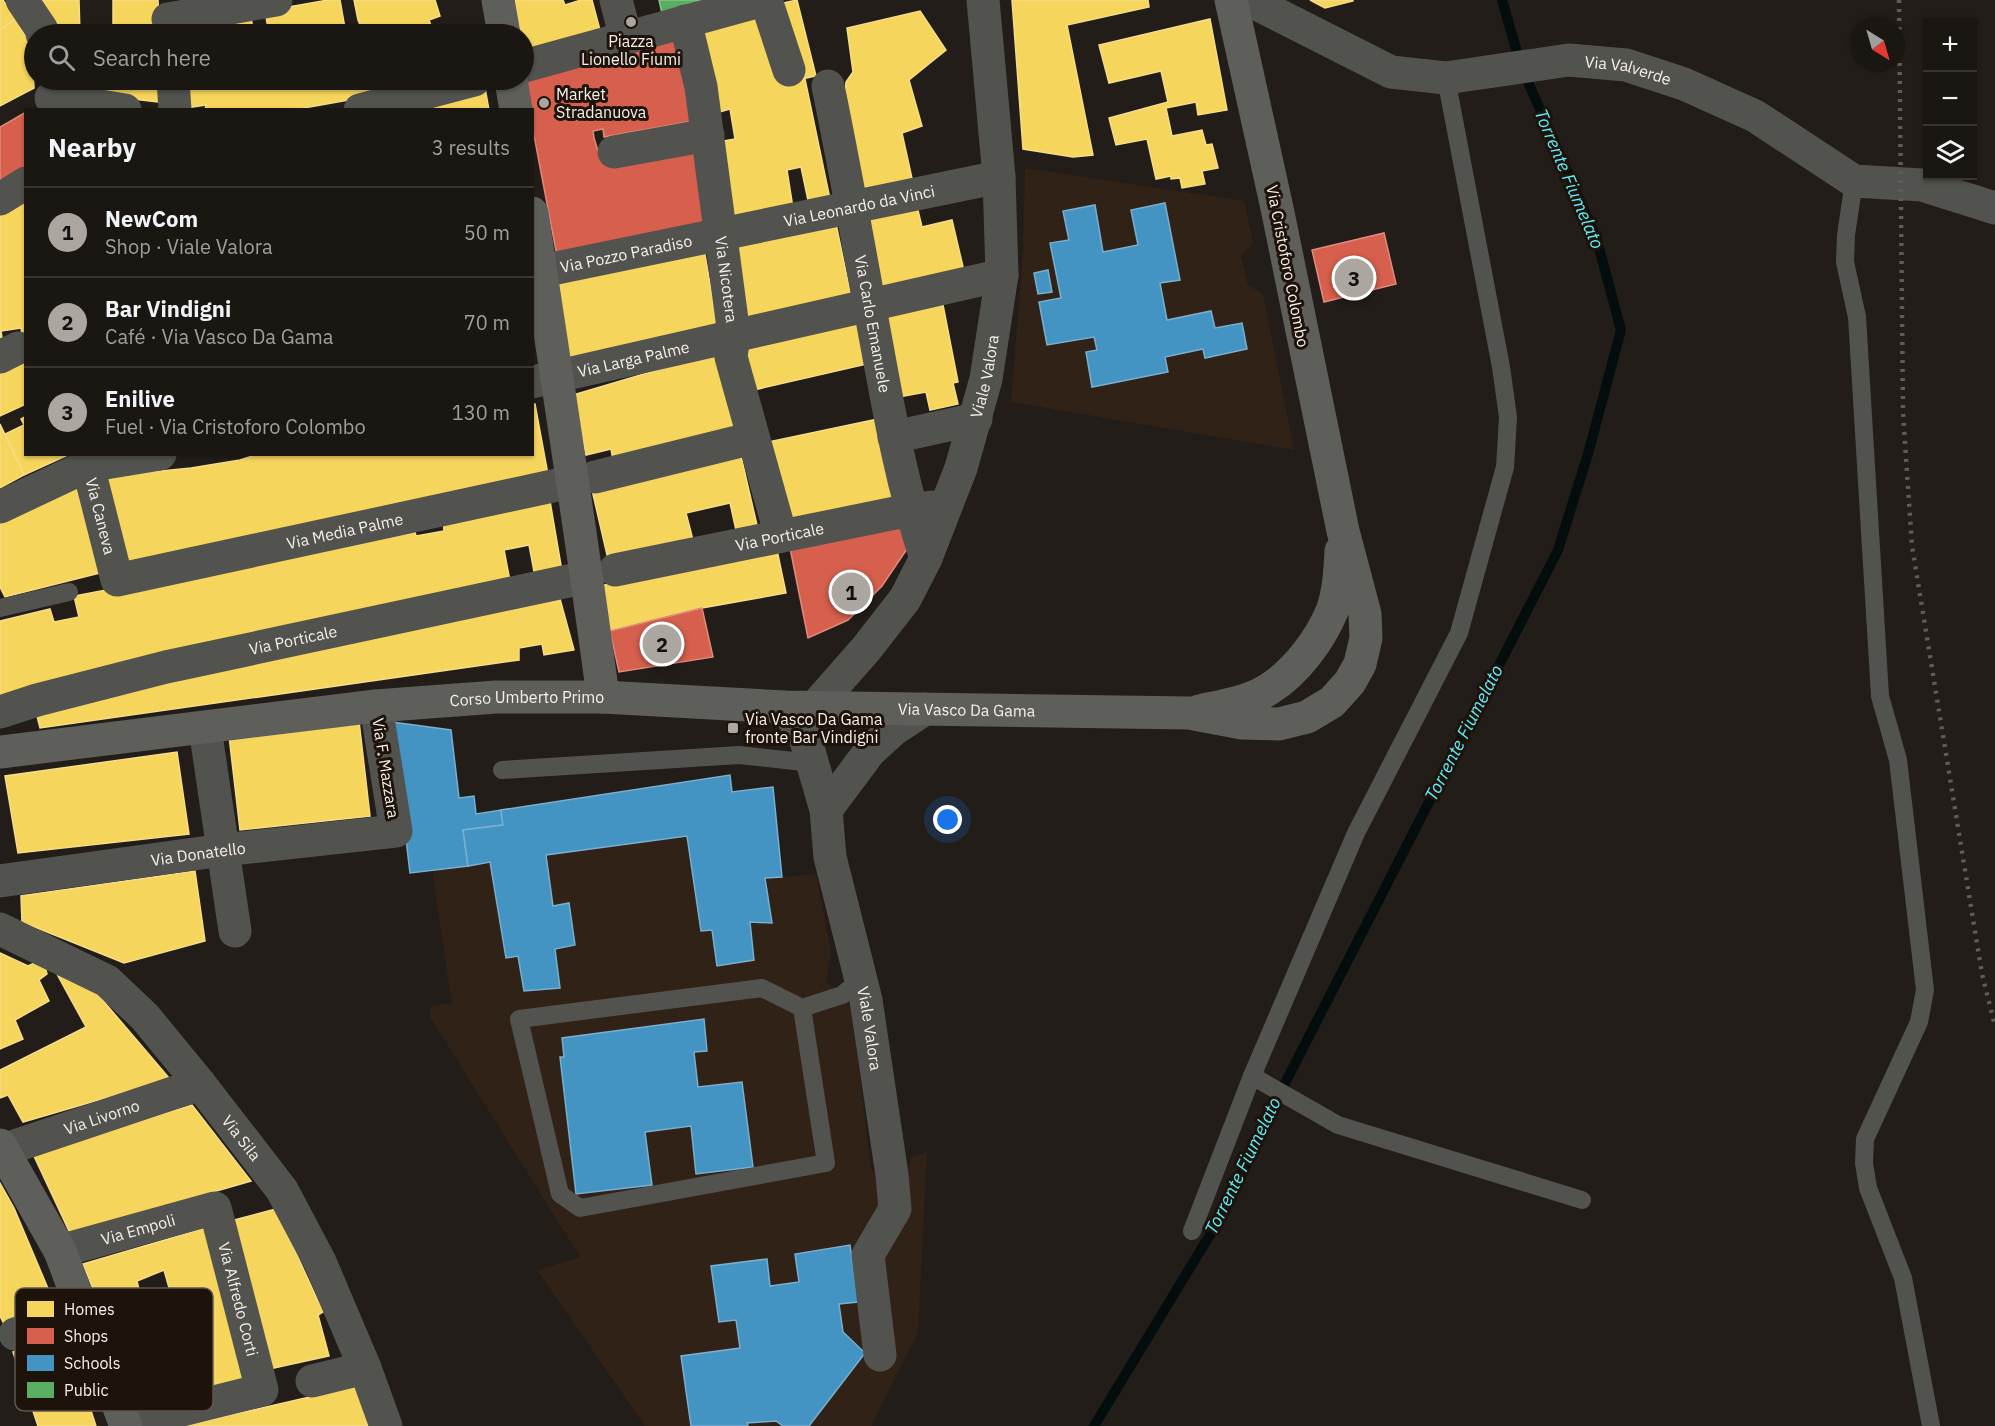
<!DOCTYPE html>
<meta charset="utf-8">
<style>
:root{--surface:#1a1612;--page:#231f1b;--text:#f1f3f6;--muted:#9f9f9f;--line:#383532;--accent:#aca6a0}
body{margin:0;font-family:"IBM Plex Sans",sans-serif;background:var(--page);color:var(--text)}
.controls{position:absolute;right:18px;top:18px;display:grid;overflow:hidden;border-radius:0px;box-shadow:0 2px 4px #0004}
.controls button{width:54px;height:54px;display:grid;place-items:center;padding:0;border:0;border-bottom:2px solid var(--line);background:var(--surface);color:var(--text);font:30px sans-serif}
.compass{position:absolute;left:1851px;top:18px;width:54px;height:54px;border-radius:50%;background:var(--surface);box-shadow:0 2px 4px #0004;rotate:143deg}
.you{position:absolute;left:948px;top:820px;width:21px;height:21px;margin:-15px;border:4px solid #fff;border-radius:50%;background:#1a73e8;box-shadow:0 0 0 9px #1a73e833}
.badge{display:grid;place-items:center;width:39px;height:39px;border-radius:50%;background:var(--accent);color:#111;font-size:20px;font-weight:700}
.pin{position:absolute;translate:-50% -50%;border:3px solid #fff;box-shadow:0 2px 6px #0006}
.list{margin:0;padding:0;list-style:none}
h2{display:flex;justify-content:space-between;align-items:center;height:78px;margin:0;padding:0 24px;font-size:26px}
h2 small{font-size:20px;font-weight:400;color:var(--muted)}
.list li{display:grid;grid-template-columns:39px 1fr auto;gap:18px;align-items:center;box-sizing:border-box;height:90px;padding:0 24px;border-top:2px solid var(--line)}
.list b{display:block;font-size:22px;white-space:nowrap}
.list p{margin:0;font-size:20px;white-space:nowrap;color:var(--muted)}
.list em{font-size:20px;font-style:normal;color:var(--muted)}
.icon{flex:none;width:33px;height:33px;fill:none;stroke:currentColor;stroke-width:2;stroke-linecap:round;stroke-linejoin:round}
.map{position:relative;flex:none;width:1995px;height:1426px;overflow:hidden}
.search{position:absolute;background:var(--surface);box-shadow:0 2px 4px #0004;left:24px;top:24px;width:510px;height:66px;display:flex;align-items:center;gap:15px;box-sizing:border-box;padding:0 21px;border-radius:33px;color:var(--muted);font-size:22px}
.panel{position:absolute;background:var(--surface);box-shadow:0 2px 4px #0004;left:24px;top:108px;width:510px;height:348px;border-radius:0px}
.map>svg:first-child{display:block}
.built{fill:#312217}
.homes{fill:#f6d55c;stroke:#f6dd87;stroke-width:1.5;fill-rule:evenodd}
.shops{fill:#d6604d;stroke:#e08b7c;stroke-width:1.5}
.schools{fill:#4393c3;stroke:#79afcf;stroke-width:1.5}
.public{fill:#5aae61;stroke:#89c28a;stroke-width:1.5}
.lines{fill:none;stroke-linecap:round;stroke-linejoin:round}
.stream{stroke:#030d0e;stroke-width:10}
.lane{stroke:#52524f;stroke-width:18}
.street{stroke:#52524f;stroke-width:33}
.secondary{stroke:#5e5e5a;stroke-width:33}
.rail{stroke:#5e5c59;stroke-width:4.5;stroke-dasharray:3 6;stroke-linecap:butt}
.poi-dot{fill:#aca6a0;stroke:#1d130b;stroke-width:2}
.labels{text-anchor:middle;stroke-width:6;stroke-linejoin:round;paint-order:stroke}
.poi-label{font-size:16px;fill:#f7efea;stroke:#1d130b;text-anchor:start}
.street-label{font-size:16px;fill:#f7efea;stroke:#1d130b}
.water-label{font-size:18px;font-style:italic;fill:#5feefc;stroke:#1d130b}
.key{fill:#1d130b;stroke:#5e554e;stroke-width:1.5}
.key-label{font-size:16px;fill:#f7efea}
</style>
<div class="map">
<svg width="1995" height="1426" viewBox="0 0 1995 1426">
<rect width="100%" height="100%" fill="#221d18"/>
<g class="built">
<polygon points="1025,168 1244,201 1253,243 1241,256 1248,285 1263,294 1294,450 1011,402 1023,251"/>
<polygon points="392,722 451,730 459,798 474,796 476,814 730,775 733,792 773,787 782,877 816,874 831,952 826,982 851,1002 871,1169 878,1177 907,1172 912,1157 927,1151 918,1333 871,1426 645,1426 537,1270 580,1257 430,1017 431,1006 452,1003 432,871 410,873"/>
</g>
<g class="homes">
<polygon points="0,0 3,0 16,19 0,30"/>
<polygon points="32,0 79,0 80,34 54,34"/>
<polygon points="113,0 158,0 160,34 113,34"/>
<polygon points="328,0 340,0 346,34 269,34 265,11"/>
<polygon points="354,0 435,0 440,16 429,20 434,34 364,34 358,20"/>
<polygon points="515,0 563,0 565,5 581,0 592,0 600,30 524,52 524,34 520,34"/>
<polygon points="797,0 816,76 797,80 778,4"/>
<polygon points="1012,0 1148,0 1149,7 1067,25 1093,155 1073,157 1023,149"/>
<polygon points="1310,0 1353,0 1353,1 1325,8"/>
<polygon points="920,11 946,50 909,80 922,126 902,133 913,183 857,194 841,140 846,82 853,72 847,28"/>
<polygon points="250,13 254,34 182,34 182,26"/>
<polygon points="765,15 779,83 805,79 830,199 809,205 801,167 787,170 793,208 727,224 717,142 735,139 730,109 716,113 699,26"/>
<polygon points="16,19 32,48 34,88 0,106 0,30"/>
<polygon points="1210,19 1227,110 1198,115 1196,102 1166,108 1172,136 1202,130 1206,145 1212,144 1218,168 1202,171 1205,184 1182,188 1180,178 1171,179 1171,176 1156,179 1147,139 1116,145 1109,118 1168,102 1161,71 1109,83 1099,45"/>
<polygon points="56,80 164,80 166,103 56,90"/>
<polygon points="228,80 429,80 382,94 293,110 205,110 206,105 187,108 186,84 228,81"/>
<polygon points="485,88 489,110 404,110"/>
<polygon points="26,199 26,336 22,337 21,328 1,331 2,337 0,338 0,210"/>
<polygon points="916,202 922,227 952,220 964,271 880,290 863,214"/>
<polygon points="835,219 851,296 746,319 730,242"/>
<polygon points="704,249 718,330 569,357 554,276"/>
<polygon points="943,305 958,382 953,383 958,404 930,410 926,392 894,398 878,317"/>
<polygon points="857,322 867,364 745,392 736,348"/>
<polygon points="718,352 740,431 614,466 611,449 586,455 573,395"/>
<polygon points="26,356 26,404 0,416 0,368"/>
<polygon points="532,404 535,404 549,480 124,567 101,477 191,468 240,460 258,454 532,454"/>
<polygon points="26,416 26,454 70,454 24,475 5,434 24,425 21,419"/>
<polygon points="878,419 895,501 785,524 768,442"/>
<polygon points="0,424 24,475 0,488"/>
<polygon points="741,456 757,525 736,530 730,503 686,513 693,540 608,559 592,490"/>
<polygon points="81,486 104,572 5,597 0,587 0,524"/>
<polygon points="550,501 563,577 536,582 529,545 504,550 511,586 0,704 0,621 50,609 54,622 79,617 74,596 415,532 416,536 444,531 443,519"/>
<polygon points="777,550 786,593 702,608 610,631 599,586"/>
<polygon points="560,599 574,650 544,655 542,644 519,648 519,660 40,728 37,716 247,662"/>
<polygon points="359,721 370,816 240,830 229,736"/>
<polygon points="177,752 189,834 18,853 5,776"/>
<polygon points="195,871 205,941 124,963 22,922 21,896"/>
<polygon points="0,953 28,966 43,959 47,974 39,980 49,1001 15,1020 23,1039 0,1049"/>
<polygon points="58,976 94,990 170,1079 23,1122 8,1095 0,1098 0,1070 86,1027"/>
<polygon points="192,1105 251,1181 70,1233 33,1154"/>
<polygon points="0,1183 14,1208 55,1305 5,1326 0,1316"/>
<polygon points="276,1209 323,1312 318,1315 329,1356 269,1369 234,1220"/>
<path d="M209,1227l36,152 -106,24 -56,-139zM164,1270l13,46 -18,6 -7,-22 -10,2 -5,-21z"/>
<polygon points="66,1334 96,1426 38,1426 13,1352"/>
<polygon points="358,1386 368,1426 183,1426"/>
</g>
<g class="shops">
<polygon points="675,31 693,121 604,137 603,129 593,131 594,138 601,161 696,145 708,225 557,256 532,125 532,110 530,110 525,80"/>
<polygon points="26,112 26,166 0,183 0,127"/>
<polygon points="1384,233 1396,284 1324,302 1312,250"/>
<polygon points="907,524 911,543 882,586 848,620 808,638 790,548"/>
<polygon points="702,608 713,657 619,672 610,631"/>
</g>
<g class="schools">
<polygon points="1165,203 1180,280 1160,283 1167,320 1211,311 1215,328 1242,323 1247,349 1205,358 1203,349 1165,357 1168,372 1092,387 1086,352 1097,350 1094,337 1047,345 1039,302 1061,298 1050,243 1069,240 1063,211 1095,205 1103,252 1138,245 1131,210"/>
<polygon points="1048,270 1052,292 1038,294 1034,273"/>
<polygon points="392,722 451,730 459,798 474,796 476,814 501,810 503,825 463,830 468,866 410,873"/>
<polygon points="730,775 732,792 773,787 782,877 765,878 772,923 750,922 754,960 717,966 712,930 701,931 687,836 546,855 553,906 569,903 575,945 555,949 560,988 524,991 518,956 506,958 490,862 468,866 463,830 503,825 501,810"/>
<polygon points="704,1019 707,1051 694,1052 698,1087 742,1082 753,1167 696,1174 691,1126 645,1132 652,1185 576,1194 560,1057 564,1057 562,1038"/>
<polygon points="850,1245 858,1302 839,1304 843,1332 865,1353 809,1426 783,1426 776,1421 747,1423 748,1426 691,1426 681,1356 740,1348 736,1320 719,1322 711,1266 767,1259 770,1286 799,1282 795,1254"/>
</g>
<polygon class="public" points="659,0 734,0 663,18"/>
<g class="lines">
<polyline class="stream" points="1094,1426 1225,1210 1281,1091 1558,550 1588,454 1621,330 1596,237 1521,66 1502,0"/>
<g class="lane">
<polyline points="1854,181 1846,235 1845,262 1857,317 1880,696 1898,760 1925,990 1919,1022 1865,1139 1864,1163 1868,1188 1903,1278 1931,1426"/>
<polyline points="0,608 69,592"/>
<polyline points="502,770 739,755 812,763"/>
<polyline points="802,1008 826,1163 580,1208 560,1194 519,1019 762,988 802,1008 842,995 860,980"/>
<polyline points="1252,1076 1338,1125 1582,1200"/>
<polyline points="1192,1231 1252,1076 1356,833 1459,633 1505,467 1508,417 1501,367 1446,78"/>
</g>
<g class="street">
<polyline points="22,0 42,30 42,34"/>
<polyline points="616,0 626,38"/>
<polyline points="766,0 789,70"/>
<path id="s1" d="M1249,0l142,72 55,6 123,-18 57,5 58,19 71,32 99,65 68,4 73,23"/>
<polyline points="168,19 276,0"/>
<path id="s2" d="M685,21l16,66 33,248 -3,22 50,179"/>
<polyline points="524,66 764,0"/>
<polyline points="173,80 175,110"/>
<path id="s3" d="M828,86c16,78 30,155 44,233 15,81 28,161 54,239"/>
<polyline points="51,98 125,110"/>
<polyline points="360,110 474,80"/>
<polyline points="614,152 708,135"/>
<polyline points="0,199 26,183"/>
<path id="s4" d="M532,273l467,-96"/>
<polyline points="0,357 18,348"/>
<path id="s5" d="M532,382l470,-107"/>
<polyline points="894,437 976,419"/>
<path id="s6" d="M85,454l32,126 454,-98"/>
<polyline points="595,477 753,438"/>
<polyline points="0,507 87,466 160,454"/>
<path id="s7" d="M615,570l295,-60 22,-3"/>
<path id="s8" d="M784,707l20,27 22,76 4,47 36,143 26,175 3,34 -27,46 12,100"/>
<path id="s9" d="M815,707l51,-58 39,-50 21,-41 35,-90 25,-89 16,-104 -3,-98 -16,-177"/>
<path id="s10" d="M0,712l37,-12 129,-33 421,-90"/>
<polyline points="205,728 235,931"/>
<polyline points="826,810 870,751 893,730 925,709"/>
<path id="s11" d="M0,881l223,-31 173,-19 -20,-125"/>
<path id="s12" d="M0,929l107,52 38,36 55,67 82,106 38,72 45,106 21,58"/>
<path id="s13" d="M3,1150l197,-66"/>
<path id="s14" d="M60,1251l155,-43 47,182 -136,34"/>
<polyline points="15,1334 84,1312"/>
<polyline points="312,1381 365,1368"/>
</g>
<g class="secondary">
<polyline points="498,0 504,34"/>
<polyline points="511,80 516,110"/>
<path d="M532,213c24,162 50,323 71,484"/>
<path d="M1199,711c22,-5 50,-9 70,-22 27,-17 51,-49 63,-78 7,-19 8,-41 9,-60"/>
<path id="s15" d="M0,752l376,-46 120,-9h107l181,10 405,6 53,10 37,1 28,-7 25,-15 18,-20 10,-18 6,-26 -1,-24 -22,-83 -66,-323 -46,-208"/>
<polyline points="0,1145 60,1251 126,1426"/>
</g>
<polyline class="rail" points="1899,0 1903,413 1912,546 1982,974 1995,1026"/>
</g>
<g class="poi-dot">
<circle cx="631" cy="22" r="6"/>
<circle cx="544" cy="103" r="6"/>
<rect x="727" y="722" width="12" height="12" rx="3"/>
</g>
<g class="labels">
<g class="poi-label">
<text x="631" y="47" text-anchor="middle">Piazza<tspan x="631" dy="18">Lionello Fiumi</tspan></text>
<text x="556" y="100">Market<tspan x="556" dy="18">Stradanuova</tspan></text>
<text x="745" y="725">Via Vasco Da Gama<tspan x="745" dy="18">fronte Bar Vindigni</tspan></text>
</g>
<g class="street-label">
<text dy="6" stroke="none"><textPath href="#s1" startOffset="399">Via Valverde</textPath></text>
<text dy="6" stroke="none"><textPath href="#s4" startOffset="334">Via Leonardo da Vinci</textPath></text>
<text dy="6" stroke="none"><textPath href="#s4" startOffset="96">Via Pozzo Paradiso</textPath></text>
<text transform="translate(1288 266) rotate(79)" y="6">Via Cristoforo Colombo</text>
<text dy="6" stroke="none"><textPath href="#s2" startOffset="262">Via Nicotera</textPath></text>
<text dy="6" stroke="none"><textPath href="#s3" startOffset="242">Via Carlo Emanuele</textPath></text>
<text dy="6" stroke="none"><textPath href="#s5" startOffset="104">Via Larga Palme</textPath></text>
<text dy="6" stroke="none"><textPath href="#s9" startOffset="378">Viale Valora</textPath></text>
<text dy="6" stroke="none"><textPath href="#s6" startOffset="64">Via Caneva</textPath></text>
<text dy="6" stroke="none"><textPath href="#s6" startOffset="363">Via Media Palme</textPath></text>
<text dy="6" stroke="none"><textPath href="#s7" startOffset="168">Via Porticale</textPath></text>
<text dy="6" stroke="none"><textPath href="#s10" startOffset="302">Via Porticale</textPath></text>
<text dy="6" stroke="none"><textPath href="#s15" startOffset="530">Corso Umberto Primo</textPath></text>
<text dy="6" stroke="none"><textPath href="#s15" startOffset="970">Via Vasco Da Gama</textPath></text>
<text transform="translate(386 768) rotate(81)" y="6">Via F. Mazzara</text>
<text dy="6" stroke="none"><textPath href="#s11" startOffset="200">Via Donatello</textPath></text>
<text dy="6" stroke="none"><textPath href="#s8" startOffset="336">Viale Valora</textPath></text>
<text dy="6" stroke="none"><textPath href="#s13" startOffset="104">Via Livorno</textPath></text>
<text dy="6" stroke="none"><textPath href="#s12" startOffset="326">Via Sila</textPath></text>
<text dy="6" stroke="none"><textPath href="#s14" startOffset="81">Via Empoli</textPath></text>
<text dy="6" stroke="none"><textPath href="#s14" startOffset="255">Via Alfredo Corti</textPath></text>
</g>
<g class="water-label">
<text transform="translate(1569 179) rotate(67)" y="6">Torrente Fiumelato</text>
<text transform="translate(1464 733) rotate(-63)" y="6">Torrente Fiumelato</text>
<text transform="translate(1243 1166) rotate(-64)" y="6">Torrente Fiumelato</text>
</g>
</g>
<rect x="15" y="1288" width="198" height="123" rx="9" class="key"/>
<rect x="27" y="1301" width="27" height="16" fill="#f6d55c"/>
<rect x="27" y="1328" width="27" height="16" fill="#d6604d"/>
<rect x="27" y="1355" width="27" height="16" fill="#4393c3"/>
<rect x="27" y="1382" width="27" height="16" fill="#5aae61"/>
<g class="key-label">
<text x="64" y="1315">Homes</text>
<text x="64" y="1342">Shops</text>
<text x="64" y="1369">Schools</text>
<text x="64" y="1396">Public</text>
</g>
</svg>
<div class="controls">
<button>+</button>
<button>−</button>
<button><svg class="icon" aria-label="layers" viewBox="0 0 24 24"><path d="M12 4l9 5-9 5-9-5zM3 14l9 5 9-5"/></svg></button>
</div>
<svg class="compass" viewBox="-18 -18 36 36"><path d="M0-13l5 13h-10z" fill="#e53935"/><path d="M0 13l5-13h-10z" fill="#9f9f9f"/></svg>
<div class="you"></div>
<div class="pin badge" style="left:851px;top:592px">1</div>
<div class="pin badge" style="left:662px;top:644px">2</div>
<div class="pin badge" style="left:1354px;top:278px">3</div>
<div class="search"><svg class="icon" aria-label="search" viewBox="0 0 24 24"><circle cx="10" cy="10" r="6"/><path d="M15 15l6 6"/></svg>Search here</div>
<section class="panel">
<h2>Nearby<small>3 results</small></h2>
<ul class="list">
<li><span class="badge">1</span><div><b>NewCom</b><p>Shop · Viale Valora</p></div><em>50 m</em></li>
<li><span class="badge">2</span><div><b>Bar Vindigni</b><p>Café · Via Vasco Da Gama</p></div><em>70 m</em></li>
<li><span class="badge">3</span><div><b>Enilive</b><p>Fuel · Via Cristoforo Colombo</p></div><em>130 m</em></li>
</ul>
</section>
</div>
